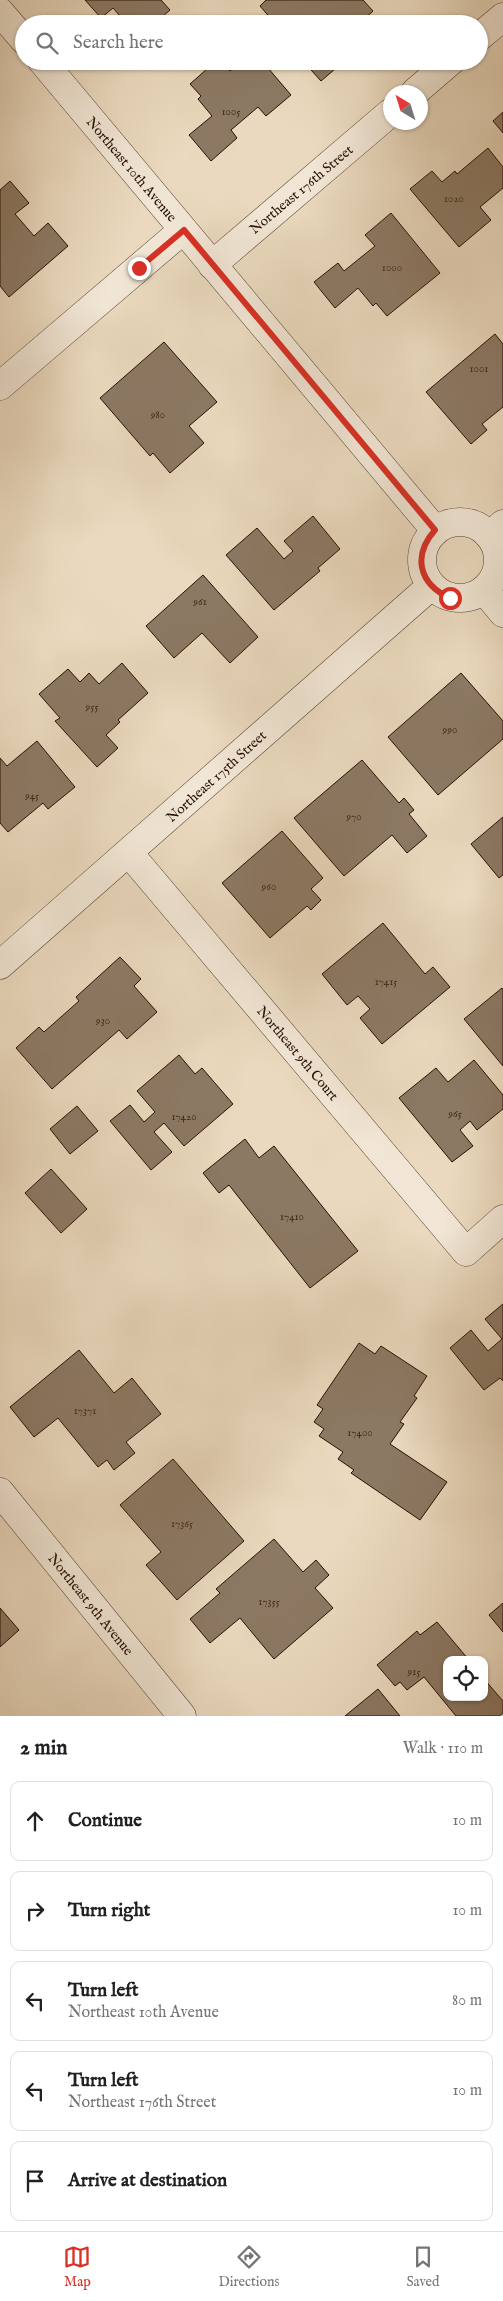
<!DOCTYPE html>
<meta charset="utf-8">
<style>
:root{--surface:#fff;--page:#f6f6f6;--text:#202124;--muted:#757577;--line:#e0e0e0;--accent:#d93025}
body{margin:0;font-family:"IM FELL English",serif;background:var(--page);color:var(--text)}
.controls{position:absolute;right:15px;bottom:15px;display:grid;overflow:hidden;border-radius:10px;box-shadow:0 1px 4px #0004}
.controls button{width:45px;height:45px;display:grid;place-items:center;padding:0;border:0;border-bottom:1px solid var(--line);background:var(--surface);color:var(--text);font:25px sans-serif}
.compass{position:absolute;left:383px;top:85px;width:45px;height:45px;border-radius:50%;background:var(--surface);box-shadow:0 1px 4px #0004;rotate:322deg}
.stop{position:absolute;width:15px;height:15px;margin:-11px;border:4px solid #d93025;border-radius:50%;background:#fff}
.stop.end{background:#d93025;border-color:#fff;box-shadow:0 1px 5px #0008}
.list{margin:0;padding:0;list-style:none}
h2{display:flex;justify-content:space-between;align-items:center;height:65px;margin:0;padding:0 20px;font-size:21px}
h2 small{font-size:16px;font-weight:400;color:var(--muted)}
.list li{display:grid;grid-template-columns:32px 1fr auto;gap:15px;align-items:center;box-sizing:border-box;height:80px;margin:0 10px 10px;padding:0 10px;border:1px solid var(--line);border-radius:10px}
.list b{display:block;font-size:19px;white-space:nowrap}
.list p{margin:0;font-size:16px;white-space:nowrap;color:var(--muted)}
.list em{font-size:16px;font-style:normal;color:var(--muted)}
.icon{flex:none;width:28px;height:28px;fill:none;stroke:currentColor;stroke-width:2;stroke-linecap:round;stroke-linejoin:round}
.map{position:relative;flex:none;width:503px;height:1716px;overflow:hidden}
.search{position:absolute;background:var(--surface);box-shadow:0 1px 4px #0004;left:15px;right:15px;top:15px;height:55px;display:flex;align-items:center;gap:12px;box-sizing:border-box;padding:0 18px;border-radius:28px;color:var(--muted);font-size:19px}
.sheet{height:515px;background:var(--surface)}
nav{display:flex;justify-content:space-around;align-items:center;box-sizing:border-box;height:70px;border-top:1px solid var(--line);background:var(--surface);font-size:14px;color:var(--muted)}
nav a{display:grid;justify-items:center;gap:2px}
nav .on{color:var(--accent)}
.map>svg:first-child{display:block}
.building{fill:#8c7964;stroke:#261002}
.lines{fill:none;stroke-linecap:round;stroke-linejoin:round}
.minor-casing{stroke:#574231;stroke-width:29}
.tertiary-casing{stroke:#574231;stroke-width:29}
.minor{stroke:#f1e6d5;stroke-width:28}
.tertiary{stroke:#f1e6d5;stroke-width:28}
.route{stroke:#d93025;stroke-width:6}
.labels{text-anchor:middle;stroke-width:4.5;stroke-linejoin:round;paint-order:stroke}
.number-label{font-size:11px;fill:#402a1a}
.street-label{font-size:14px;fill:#261002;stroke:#f1e6d5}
</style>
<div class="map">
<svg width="503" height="1716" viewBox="0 0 503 1716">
<rect width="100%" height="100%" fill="#ead9be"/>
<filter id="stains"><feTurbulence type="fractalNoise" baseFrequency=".004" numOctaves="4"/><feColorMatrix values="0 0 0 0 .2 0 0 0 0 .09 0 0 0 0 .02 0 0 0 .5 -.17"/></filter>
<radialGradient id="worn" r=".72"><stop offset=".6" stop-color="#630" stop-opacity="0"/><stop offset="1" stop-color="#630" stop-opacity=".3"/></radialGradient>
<g class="building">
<polygon points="85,0 161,0 170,10 154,24 127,24 113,8 101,18"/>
<polygon points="266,0 363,0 373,11 359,24 268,24 272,20 260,6"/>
<polygon points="216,61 222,61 230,71 241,61 262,61 291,95 266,116 258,107 231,130 237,138 211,161 189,135 212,116 198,99 201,96 190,84"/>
<polygon points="303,61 340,61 342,63 321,81"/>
<polygon points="503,112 503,133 493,121"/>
<polygon points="488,148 503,167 503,188 480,207 491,220 459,247 410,189 432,171 442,182 455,171 457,174"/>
<polygon points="10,181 29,203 15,214 34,236 48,223 68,246 9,297 0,286 0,190"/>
<polygon points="391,213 440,273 387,316 376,303 373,306 358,288 335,308 314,282 338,263 344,271 375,246 365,235"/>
<polygon points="495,334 503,344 503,407 482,424 487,430 471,444 426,392"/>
<polygon points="164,342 217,402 189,426 204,443 170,473 153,453 150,456 100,398"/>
<polygon points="313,516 340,549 318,568 320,571 274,610 226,555 257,528 284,559 293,551 284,541"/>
<polygon points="203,575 258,637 230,663 202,633 174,658 146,626"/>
<polygon points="122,663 148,693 118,720 120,722 106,735 118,748 97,767 55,721 60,718 39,694 68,669 80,682 89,673 99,684"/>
<polygon points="461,673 503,721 503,739 438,795 388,737"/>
<polygon points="37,741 75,787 48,809 43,803 8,832 0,823 0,758 7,766"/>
<polygon points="362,760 399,803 404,798 414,810 409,814 427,836 407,853 392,835 344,876 294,818"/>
<polygon points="503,817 503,875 499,878 471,844"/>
<polygon points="282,831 323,878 311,889 321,900 311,910 307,906 270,938 222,883"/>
<polygon points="383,923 425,974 433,967 450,987 382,1044 360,1018 370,1009 358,996 347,1005 322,974"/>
<polygon points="120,957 141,979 134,986 157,1012 127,1039 119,1030 52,1089 16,1048 39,1027 44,1032 79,1001 76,997"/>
<polygon points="502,988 503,989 503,1066 464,1019"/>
<polygon points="179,1055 195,1074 202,1068 233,1104 184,1146 164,1123 154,1132 172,1152 151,1170 110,1121 130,1105 144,1122 155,1112 137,1091"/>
<polygon points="474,1060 503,1095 503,1109 477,1130 470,1121 460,1130 473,1146 452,1162 399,1098 436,1068 448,1082"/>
<polygon points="77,1106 98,1131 70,1154 50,1129"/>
<polygon points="245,1139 259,1158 274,1146 358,1251 310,1288 229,1185 219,1193 203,1173"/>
<polygon points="51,1169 87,1209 61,1233 25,1193"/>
<polygon points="503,1304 503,1381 500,1378 484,1390 450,1348 471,1330 488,1351 502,1339 485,1319"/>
<polygon points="359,1343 375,1354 381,1346 427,1376 414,1396 417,1398 400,1422 404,1424 390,1444 447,1482 420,1520 351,1473 354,1470 338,1459 343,1452 319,1436 324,1429 314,1422 323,1409 317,1405"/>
<polygon points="79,1350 114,1393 132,1378 161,1414 126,1442 135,1453 114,1470 107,1460 98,1467 58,1418 34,1437 10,1407"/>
<polygon points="173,1459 244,1541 177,1600 146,1565 161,1552 120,1505"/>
<polygon points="274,1539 303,1572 316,1560 329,1575 315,1588 333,1608 274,1659 240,1618 210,1643 190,1619 220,1593 216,1589"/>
<polygon points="503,1603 503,1632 489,1615"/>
<polygon points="0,1608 19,1630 0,1647"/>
<polygon points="437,1622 469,1660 447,1660 447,1697 484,1697 484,1679 503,1701 503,1713 499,1716 456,1716 424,1677 407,1690 400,1682 395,1686 377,1665 417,1631 420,1635"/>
<polygon points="378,1689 400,1716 345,1716"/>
</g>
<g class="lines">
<g class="minor-casing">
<g id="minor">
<polyline points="479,37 503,17"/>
<polyline points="415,92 451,61"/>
<polyline points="212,265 390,113"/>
<polyline points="0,386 183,230"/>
<polyline points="489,536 503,524"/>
<polyline points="129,853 466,1252 503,1219"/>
<polyline points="0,965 431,586"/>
<polyline points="0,1492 182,1716"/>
</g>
</g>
<g class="tertiary-casing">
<g id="tertiary">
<polyline points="0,12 24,40"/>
<polyline points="42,61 435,530"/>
<circle cx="460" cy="560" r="38"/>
<polyline points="484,590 503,613"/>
</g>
</g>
<use href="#minor" class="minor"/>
<use href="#tertiary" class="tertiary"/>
</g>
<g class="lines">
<path class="route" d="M139,268l45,-38 251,300c-23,26 -16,54 15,68"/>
</g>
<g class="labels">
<g class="number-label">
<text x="231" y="115">1005</text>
<text x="454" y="202">1020</text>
<text x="392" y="271">1000</text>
<text x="479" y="372">1001</text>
<text x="158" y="418">980</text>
<text x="200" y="605">961</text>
<text x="92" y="710">955</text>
<text x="450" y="733">990</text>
<text x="32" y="799">945</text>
<text x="354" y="820">970</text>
<text x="269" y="890">960</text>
<text x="386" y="985">17415</text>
<text x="103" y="1024">930</text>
<text x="455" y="1117">965</text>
<text x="184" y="1120">17420</text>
<text x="292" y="1220">17410</text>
<text x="85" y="1414">17371</text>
<text x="360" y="1436">17400</text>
<text x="182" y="1527">17365</text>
<text x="269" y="1605">17355</text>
<text x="414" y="1675">915</text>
</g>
<g class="street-label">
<text transform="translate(132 169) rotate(50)" y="5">Northeast 10th Avenue</text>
<text transform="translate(301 189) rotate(-40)" y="5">Northeast 176th Street</text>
<text transform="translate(216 776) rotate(-42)" y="5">Northeast 175th Street</text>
<text transform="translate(298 1053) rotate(50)" y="5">Northeast 9th Court</text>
<text transform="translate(91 1604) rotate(51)" y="5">Northeast 9th Avenue</text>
</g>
</g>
<rect width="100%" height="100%" filter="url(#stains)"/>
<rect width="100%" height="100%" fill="url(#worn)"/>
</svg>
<div class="controls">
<button><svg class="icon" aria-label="locate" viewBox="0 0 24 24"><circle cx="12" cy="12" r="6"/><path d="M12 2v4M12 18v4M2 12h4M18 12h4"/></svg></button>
</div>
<svg class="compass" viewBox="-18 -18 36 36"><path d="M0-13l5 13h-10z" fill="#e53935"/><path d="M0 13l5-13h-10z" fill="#757577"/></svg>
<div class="stop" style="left:450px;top:598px"></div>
<div class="stop end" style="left:139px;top:268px"></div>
<div class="search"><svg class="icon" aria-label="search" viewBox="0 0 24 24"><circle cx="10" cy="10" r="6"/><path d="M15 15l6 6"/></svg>Search here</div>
</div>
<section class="sheet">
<h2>2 min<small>Walk · 110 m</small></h2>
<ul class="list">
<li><svg class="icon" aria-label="ahead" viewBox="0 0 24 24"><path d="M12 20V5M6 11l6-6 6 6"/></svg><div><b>Continue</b></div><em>10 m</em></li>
<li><svg class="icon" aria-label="right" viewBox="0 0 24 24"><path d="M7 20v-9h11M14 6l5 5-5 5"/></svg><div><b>Turn right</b></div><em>10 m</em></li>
<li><svg class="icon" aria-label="left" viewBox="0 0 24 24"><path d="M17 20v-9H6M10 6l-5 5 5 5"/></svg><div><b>Turn left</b><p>Northeast 10th Avenue</p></div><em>80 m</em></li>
<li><svg class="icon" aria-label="left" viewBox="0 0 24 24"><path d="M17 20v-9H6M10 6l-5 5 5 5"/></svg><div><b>Turn left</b><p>Northeast 176th Street</p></div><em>10 m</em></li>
<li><svg class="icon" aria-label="arrive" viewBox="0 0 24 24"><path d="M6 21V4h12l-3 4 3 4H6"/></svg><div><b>Arrive at destination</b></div></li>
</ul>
</section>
<nav>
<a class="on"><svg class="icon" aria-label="map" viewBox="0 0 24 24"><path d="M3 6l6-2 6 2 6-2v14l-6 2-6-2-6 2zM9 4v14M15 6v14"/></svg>Map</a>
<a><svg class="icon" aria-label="directions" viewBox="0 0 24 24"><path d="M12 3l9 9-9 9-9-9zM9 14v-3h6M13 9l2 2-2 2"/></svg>Directions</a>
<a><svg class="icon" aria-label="saved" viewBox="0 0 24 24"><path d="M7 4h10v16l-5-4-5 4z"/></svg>Saved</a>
</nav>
